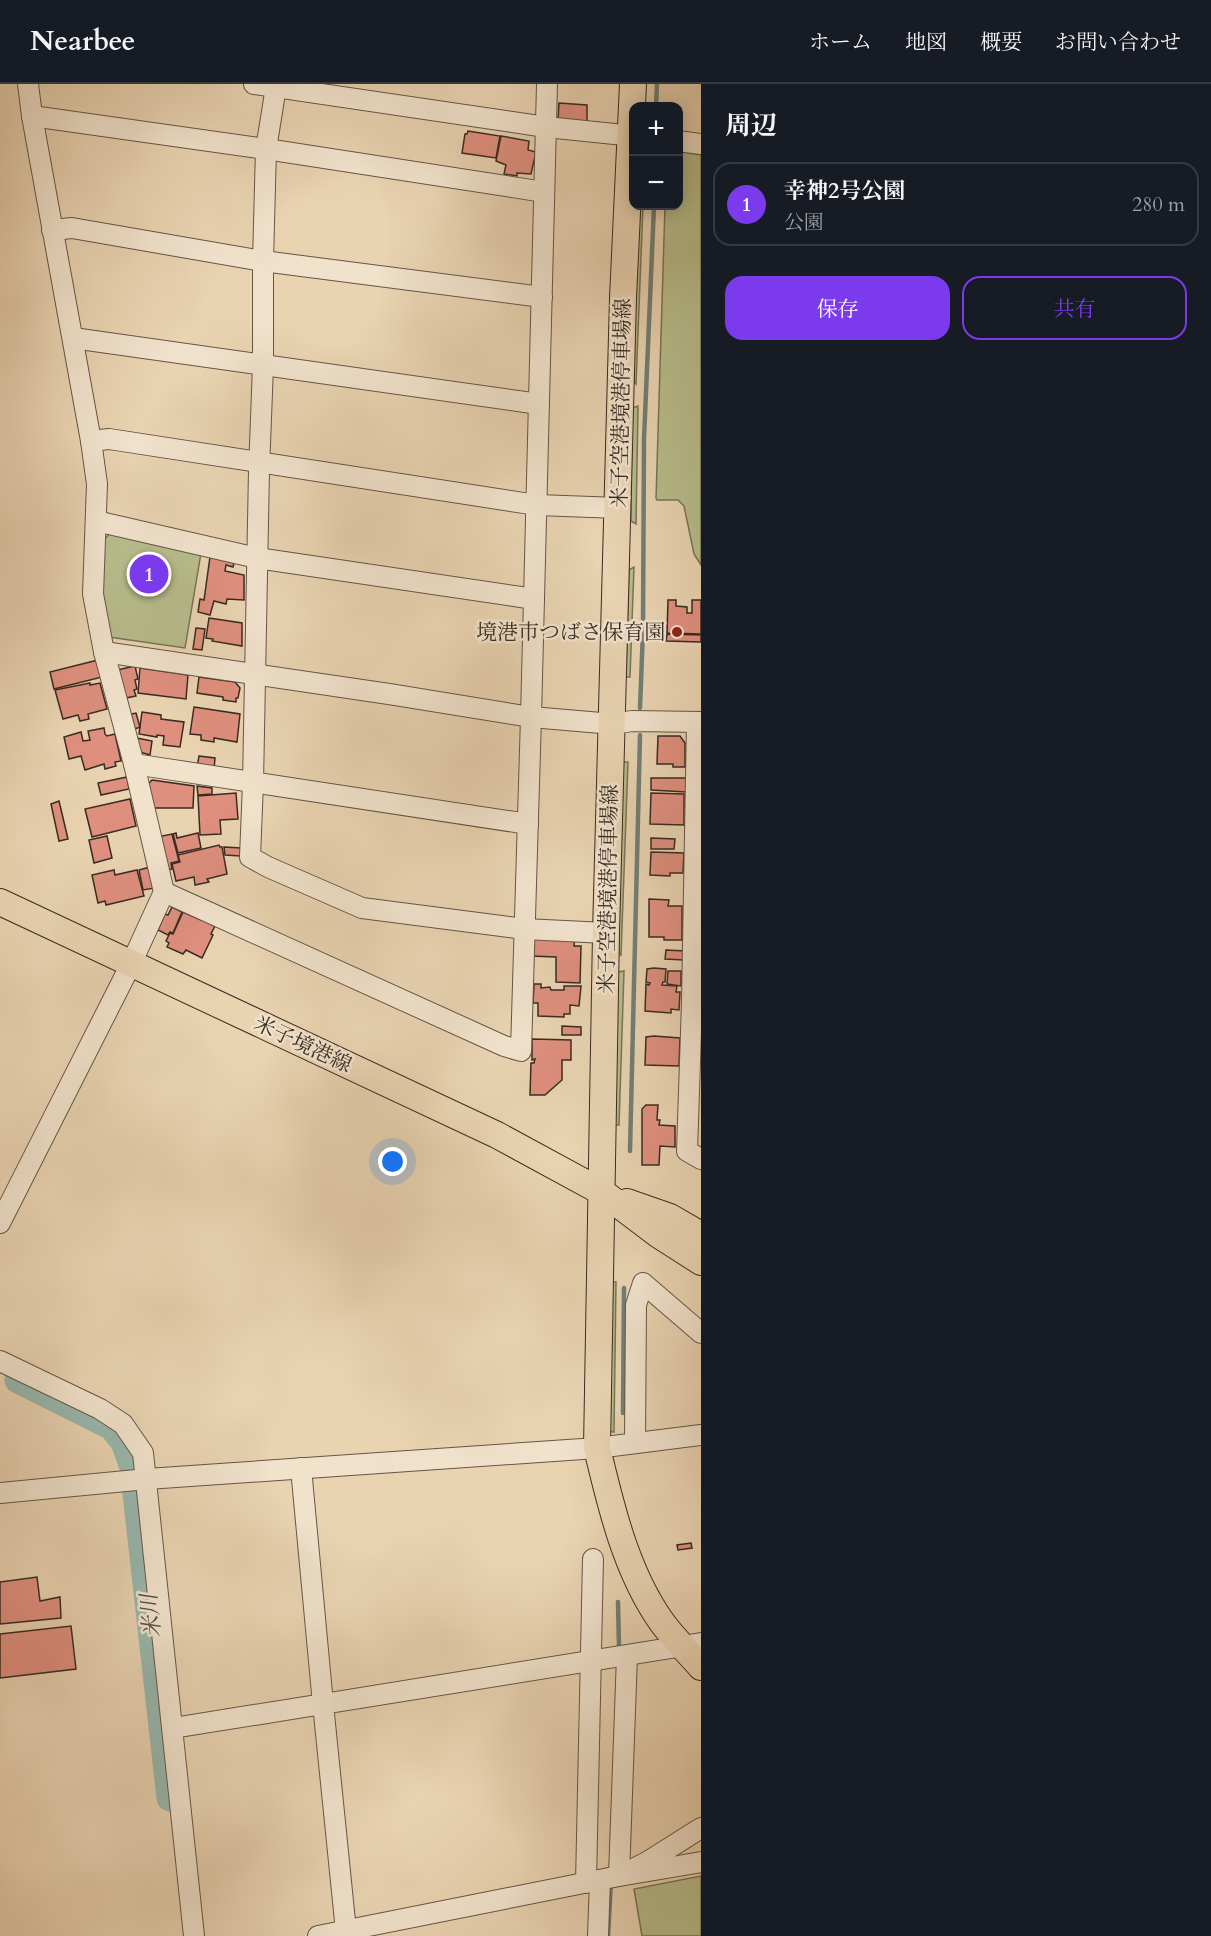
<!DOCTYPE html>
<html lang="ja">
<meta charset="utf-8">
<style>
:root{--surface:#171b24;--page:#242831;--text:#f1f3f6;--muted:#9ea1a6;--line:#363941;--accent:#7c3aed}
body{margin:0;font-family:Cardo,"Noto Serif JP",serif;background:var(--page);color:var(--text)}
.controls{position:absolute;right:18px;top:18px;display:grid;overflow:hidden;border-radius:12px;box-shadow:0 3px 15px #0003}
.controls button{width:54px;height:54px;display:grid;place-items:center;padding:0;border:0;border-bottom:2px solid var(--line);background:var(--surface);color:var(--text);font:30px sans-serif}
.you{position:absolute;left:393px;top:1078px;width:21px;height:21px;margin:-15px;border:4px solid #fff;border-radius:50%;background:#1a73e8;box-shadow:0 0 0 9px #1a73e833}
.badge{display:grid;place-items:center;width:39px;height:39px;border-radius:50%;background:var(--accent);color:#fff;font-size:20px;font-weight:700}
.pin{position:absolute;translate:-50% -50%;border:3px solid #fff;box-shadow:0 2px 6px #0006}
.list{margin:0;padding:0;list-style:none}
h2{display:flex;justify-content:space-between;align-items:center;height:78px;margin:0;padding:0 24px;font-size:26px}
h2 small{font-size:20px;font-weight:400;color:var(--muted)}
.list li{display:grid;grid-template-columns:39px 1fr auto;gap:18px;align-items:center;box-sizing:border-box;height:84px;margin:0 12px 12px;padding:0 12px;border:2px solid var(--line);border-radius:18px}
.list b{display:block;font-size:22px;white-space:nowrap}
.list p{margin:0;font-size:20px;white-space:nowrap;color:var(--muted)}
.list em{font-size:20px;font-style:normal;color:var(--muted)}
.actions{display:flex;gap:12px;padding:18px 24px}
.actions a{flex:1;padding:14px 0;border:2px solid var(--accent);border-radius:18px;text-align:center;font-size:21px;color:var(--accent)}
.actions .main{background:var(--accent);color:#fff}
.map{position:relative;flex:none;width:701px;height:1852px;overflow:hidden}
header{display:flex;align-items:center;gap:36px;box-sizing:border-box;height:84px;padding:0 30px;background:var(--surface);border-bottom:2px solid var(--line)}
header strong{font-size:28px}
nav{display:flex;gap:33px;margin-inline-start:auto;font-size:21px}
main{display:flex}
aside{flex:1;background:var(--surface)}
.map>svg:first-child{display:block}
.green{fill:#b7bc8b;stroke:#787457;stroke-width:1.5}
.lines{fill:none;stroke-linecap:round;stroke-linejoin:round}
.stream{stroke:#717f76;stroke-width:4.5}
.river{stroke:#97b7ae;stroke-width:27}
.building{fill:#df8f7e;stroke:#392b23;stroke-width:1.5}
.minor-casing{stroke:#655546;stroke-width:22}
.major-casing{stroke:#392b23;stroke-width:28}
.minor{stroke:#f1e2cc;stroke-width:20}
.major{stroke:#e9d3b1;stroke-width:26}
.poi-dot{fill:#8f2418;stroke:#f1e2cc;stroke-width:2}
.labels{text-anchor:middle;stroke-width:5;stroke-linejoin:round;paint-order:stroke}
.street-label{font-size:21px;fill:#392b23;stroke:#f1e2cc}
.poi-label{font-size:21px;fill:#392b23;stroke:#f1e2cc;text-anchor:end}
.water-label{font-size:22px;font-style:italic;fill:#504e46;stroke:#f1e2cc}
</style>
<header>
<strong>Nearbee</strong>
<nav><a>ホーム</a><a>地図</a><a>概要</a><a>お問い合わせ</a></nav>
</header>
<main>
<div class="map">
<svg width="701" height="1852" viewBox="0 0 701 1852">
<rect width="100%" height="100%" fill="#e9d3b1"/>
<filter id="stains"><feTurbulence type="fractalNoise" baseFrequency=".00333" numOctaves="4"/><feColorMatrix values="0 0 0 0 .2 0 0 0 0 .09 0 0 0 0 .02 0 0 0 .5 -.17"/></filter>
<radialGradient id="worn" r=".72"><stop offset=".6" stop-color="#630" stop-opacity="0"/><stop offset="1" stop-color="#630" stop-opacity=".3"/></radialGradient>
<g class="green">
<polygon points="679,67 701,71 701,481 694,470 684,422 678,416 657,416 656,414 665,122 678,122"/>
<polygon points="638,122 643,122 636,300 631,294"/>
<polygon points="638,322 636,440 631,437 632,324"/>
<polygon points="111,448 201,469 185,564 109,553 98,511 103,457"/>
<polygon points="634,483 630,593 626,593 629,486"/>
<polygon points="623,678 628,678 621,872 617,864"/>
<polygon points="624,887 619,1041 613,1041 618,888"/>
<polygon points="611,1198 616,1198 614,1348 608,1347"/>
<polygon points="701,1792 701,1852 642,1852 634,1805"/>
</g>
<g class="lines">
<g class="stream">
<polyline points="656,22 657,0"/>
<polyline points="640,624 643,546 644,355 654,122"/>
<polyline points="630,1067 640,651"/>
<polyline points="623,1329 624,1204"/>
<polyline points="618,1518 619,1563"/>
<polyline points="608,1852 611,1798"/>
</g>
<polyline class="river" points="18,1296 112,1343 124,1358 133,1383 170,1714"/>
</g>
<g class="building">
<polygon points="559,19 587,21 587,38 558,37"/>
<polygon points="468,47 500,52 496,74 462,69 465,50 467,50"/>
<polygon points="501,52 529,57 528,66 536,68 531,90 517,89 517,92 504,90 506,81 496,77"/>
<polygon points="210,473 234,479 233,483 226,481 225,487 244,491 244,516 227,515 226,520 214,517 210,531 198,528 200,515 204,516"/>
<polygon points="668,516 676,516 676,522 687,523 687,529 692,529 692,516 701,516 701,550 667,549"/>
<polygon points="209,534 242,539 242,562 212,557 213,555 206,554"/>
<polygon points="196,544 205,545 202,566 193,565"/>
<polygon points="667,550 701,551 701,558 666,557"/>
<polygon points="98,576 102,593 54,605 50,588"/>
<polygon points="135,582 138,595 135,596 137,605 134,606 136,612 126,614 125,610 123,610 117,586"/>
<polygon points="140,584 188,591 186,615 138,609"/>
<polygon points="199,593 235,598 240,604 238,614 236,614 236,618 223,616 223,613 197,609"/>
<polygon points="90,599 90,601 100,599 107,625 88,630 89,635 80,637 78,631 63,635 55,606"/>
<polygon points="194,623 240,630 237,658 214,654 214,658 201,656 201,651 190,650"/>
<polygon points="142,628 161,631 161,635 184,638 180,663 163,661 164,652 157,651 157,653 139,650"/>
<polygon points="136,629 140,643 135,645 131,630"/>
<polygon points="104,644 105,650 107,652 115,650 121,677 115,678 116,682 105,685 104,680 85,686 81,672 69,675 64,653 81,648 83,657 90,656 88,647"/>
<polygon points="658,652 680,652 685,659 685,683 673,683 673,680 657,680"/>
<polygon points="137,654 152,657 150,671 140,668"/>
<polygon points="199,672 215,674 214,686 197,683"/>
<polygon points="127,693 129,705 101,711 98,699"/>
<polygon points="651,694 687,694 686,708 651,706"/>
<polygon points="152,696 194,702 193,724 154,724 149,702 149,699"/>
<polygon points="197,702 212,704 212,710 198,711"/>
<polygon points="236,709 238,735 220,736 221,750 200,751 198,712"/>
<polygon points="651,709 684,710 684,741 650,740"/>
<polygon points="130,715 136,742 92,753 85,725"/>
<polygon points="59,717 68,755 59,757 51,720"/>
<polygon points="176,749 177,754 198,749 201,764 178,769 173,750"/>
<polygon points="172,750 179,777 171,779 172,785 165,787 157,753"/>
<polygon points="107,752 112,774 94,779 89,756"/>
<polygon points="651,754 675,755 674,765 651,765"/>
<polygon points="219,761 220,763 222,763 227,790 207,795 209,798 195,801 194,793 176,797 172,780 180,778 178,771"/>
<polygon points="224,763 241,764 240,772 225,771"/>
<polygon points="651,768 684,769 683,789 670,789 670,792 650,791"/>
<polygon points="150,783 155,804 143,806 139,786"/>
<polygon points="114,786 115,791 137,786 144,812 106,821 105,817 98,819 92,791"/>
<polygon points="649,815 669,816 668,822 682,822 682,856 664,856 664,853 649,853"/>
<polygon points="172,823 182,828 173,849 170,848 168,851 158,846 165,830 168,831"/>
<polygon points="183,828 201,836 202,833 213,838 212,841 215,842 211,850 213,851 202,874 186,866 183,870 167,863 169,859 166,857 170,849 173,850"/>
<polygon points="532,850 575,851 574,862 581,862 580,899 556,898 556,873 531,872"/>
<polygon points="666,866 685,867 684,876 665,875"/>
<polygon points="654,884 666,885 665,898 663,898 662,901 677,902 676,908 680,908 679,926 671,925 671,929 645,927 646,900 649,901 650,899 646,898 647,885"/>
<polygon points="668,887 681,887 681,902 667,900"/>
<polygon points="534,900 541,900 541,904 550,903 551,906 564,906 564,902 581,902 579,922 570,921 570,930 564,930 564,933 538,932 538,919 533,919"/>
<polygon points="562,942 581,943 581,951 562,951"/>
<polygon points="654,952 680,954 679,982 645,981 646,953"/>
<polygon points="532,955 571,956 571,976 562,976 562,996 545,1011 530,1011 531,979 534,979 535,975 532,976"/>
<polygon points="646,1021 658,1021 657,1036 660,1036 659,1041 675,1042 675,1063 660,1062 659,1081 642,1081 642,1025"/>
<polygon points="691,1459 692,1464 678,1466 677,1461"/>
<polygon points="37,1493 40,1517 60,1513 61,1534 0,1540 0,1498"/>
<polygon points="71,1542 76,1585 0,1594 0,1550"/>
</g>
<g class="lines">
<g class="minor-casing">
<g id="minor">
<polyline points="254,0 546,43 634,52"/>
<polyline points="276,3 266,65 263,177 263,282 259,386 253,699 250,773 268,783 362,824 524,845 606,849"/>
<polyline points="32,32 266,65 544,108"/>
<polyline points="678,57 701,60"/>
<polyline points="52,146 72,144 263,177 542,213"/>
<polyline points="73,254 539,320"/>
<polyline points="91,357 109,355 537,421 619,424"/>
<polyline points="96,437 257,474 534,515"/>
<polyline points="104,568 389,610 531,633 613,640 632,637 701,638"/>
<polyline points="697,638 692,918 687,1067 701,1075"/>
<polyline points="134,680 528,740"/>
<polyline points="164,808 504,962 521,967 531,633 547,0"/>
<polyline points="0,1139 131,880 164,808 134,680 104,568 93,510 97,400 91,357 32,32 28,0"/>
<polyline points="0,1277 100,1325 123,1340 143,1369 194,1852"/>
<polyline points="635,1359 636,1221 643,1199 701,1249"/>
<polyline points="0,1409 147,1395 597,1364 701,1351"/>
<polyline points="627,1572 619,1792 701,1778"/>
<polyline points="173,1644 323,1620 301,1384"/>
<polyline points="586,1799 593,1475"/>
<polyline points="318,1852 619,1792 647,1778 701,1744"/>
<polyline points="348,1852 346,1847 323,1620 701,1559"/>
<polyline points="598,1852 600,1796"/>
</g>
</g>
<g class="major-casing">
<g id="major">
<path d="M633,0l-10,214 -17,635 -9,515c14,59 29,123 64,173 12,17 27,31 40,46"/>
<polyline points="0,818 497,1051 602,1108 659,1151 701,1178"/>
<polyline points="627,1118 670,1133 701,1151"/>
</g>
</g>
<use href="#minor" class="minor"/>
<use href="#major" class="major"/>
</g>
<circle class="poi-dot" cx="677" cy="548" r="6"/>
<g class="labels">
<g class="street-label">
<text transform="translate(621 319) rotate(-89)" y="7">米子空港境港停車場線</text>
<text transform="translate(608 805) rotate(-89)" y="7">米子空港境港停車場線</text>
<text transform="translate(303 960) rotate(25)" y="7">米子境港線</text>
</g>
<g class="poi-label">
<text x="665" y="555">境港市つばさ保育園</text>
</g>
<g class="water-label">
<text transform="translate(150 1532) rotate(-96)" y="8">米川</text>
</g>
</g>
<rect width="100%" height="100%" filter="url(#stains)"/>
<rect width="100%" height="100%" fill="url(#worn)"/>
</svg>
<div class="controls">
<button>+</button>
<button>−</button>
</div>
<div class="you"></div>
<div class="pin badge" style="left:149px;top:490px">1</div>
</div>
<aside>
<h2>周辺<small></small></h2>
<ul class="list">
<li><span class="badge">1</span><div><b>幸神2号公園</b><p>公園</p></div><em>280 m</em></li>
</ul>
<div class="actions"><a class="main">保存</a><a>共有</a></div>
</aside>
</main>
